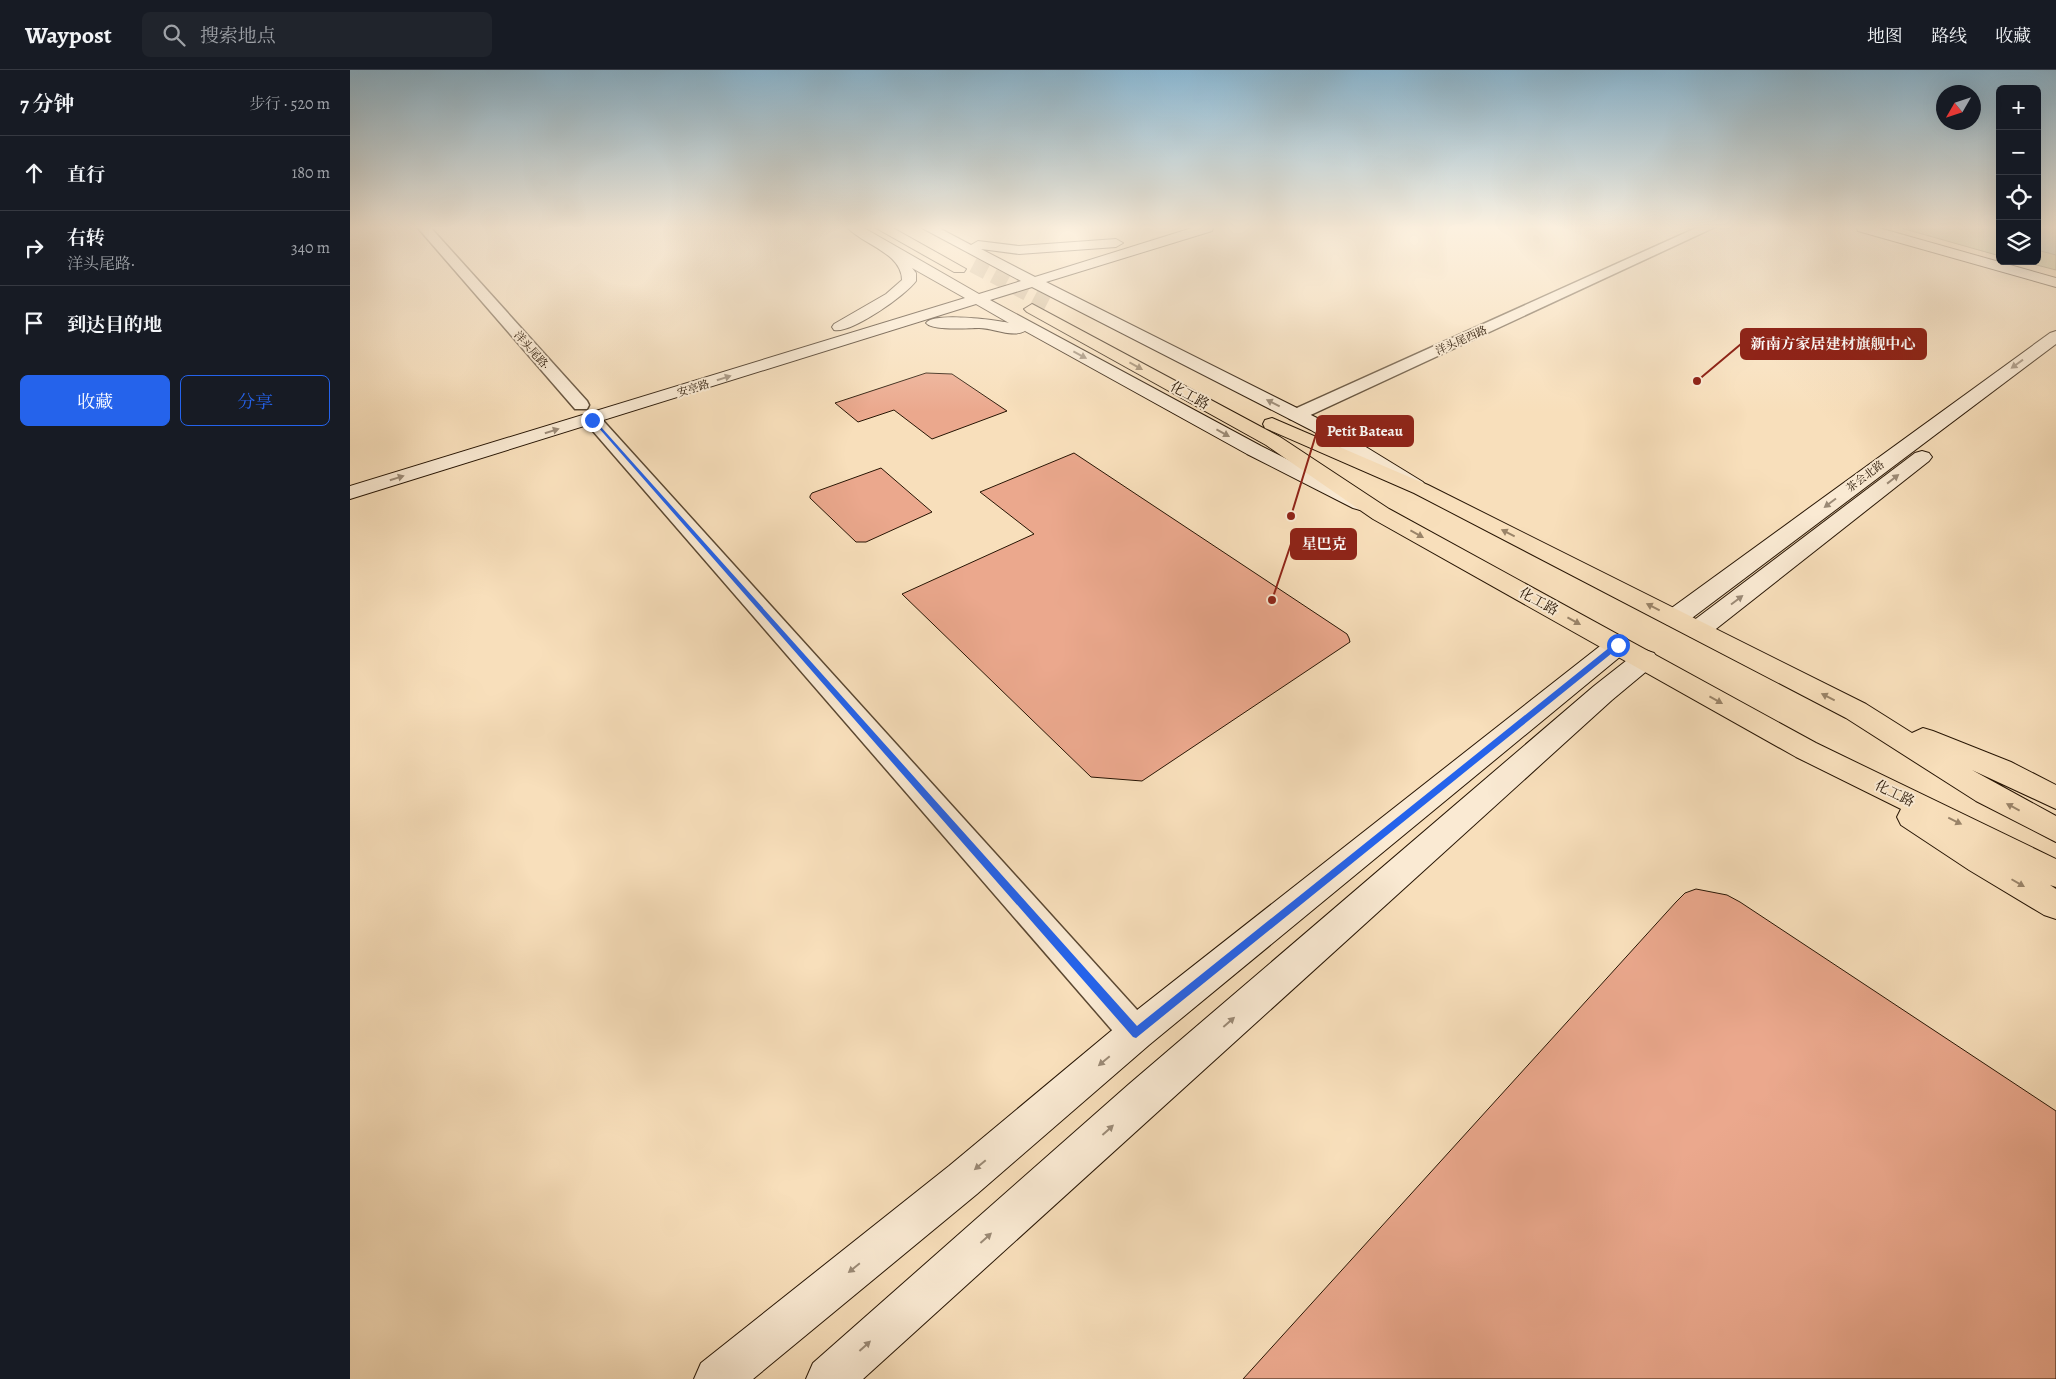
<!DOCTYPE html>
<html lang="zh">
<meta charset="utf-8">
<style>
:root{--surface:#171b24;--page:#20242c;--text:#f1f3f6;--muted:#9ea1a6;--line:#363941;--accent:#2563eb}
body{margin:0;font-family:Alegreya,"Noto Serif SC",serif;background:var(--page);color:var(--text)}
.controls{position:absolute;right:15px;top:15px;display:grid;overflow:hidden;border-radius:8px;box-shadow:0 5px 20px #0002}
.controls button{width:45px;height:45px;display:grid;place-items:center;padding:0;border:0;border-bottom:1px solid var(--line);background:var(--surface);color:var(--text);font:25px sans-serif}
.compass{position:absolute;left:1586px;top:15px;width:45px;height:45px;border-radius:50%;background:var(--surface);box-shadow:0 5px 20px #0002;rotate:231deg}
.stop{position:absolute;width:15px;height:15px;margin:-11px;border:4px solid #2563eb;border-radius:50%;background:#fff}
.stop.end{background:#2563eb;border-color:#fff;box-shadow:0 1px 5px #0008}
.list{margin:0;padding:0;list-style:none}
h2{display:flex;justify-content:space-between;align-items:center;height:65px;margin:0;padding:0 20px;font-size:21px}
h2 small{font-size:16px;font-weight:400;color:var(--muted)}
.list li{display:grid;grid-template-columns:32px 1fr auto;gap:15px;align-items:center;box-sizing:border-box;height:75px;padding:0 20px;border-top:1px solid var(--line)}
.list b{display:block;font-size:19px;white-space:nowrap}
.list p{margin:0;font-size:16px;white-space:nowrap;color:var(--muted)}
.list em{font-size:16px;font-style:normal;color:var(--muted)}
.actions{display:flex;gap:10px;padding:15px 20px}
.actions a{flex:1;padding:11px 0;border:1px solid var(--accent);border-radius:8px;text-align:center;font-size:18px;color:var(--accent)}
.actions .main{background:var(--accent);color:#fff}
.icon{flex:none;width:28px;height:28px;fill:none;stroke:currentColor;stroke-width:2;stroke-linecap:round;stroke-linejoin:round}
.map{position:relative;flex:none;width:1706px;height:1309px;overflow:hidden}
header{display:flex;align-items:center;gap:30px;box-sizing:border-box;height:70px;padding:0 25px;background:var(--surface);border-bottom:1px solid var(--line)}
header strong{font-size:24px}
nav{display:flex;gap:28px;margin-inline-start:auto;font-size:18px}
.search{width:350px;height:45px;background:var(--page);display:flex;align-items:center;gap:12px;box-sizing:border-box;padding:0 18px;border-radius:8px;color:var(--muted);font-size:19px}
main{display:flex}
aside{flex:1;background:var(--surface)}
.map>svg:first-child{display:block}
.green{fill:#bdc290;stroke:#726c4a}
.water{fill:#9dbcb1;stroke:#6e796c}
.building{fill:#eba88d;stroke:#271504}
.lines{fill:none;stroke-linecap:round;stroke-linejoin:round}
.trunk-tunnel{stroke:#ceb796;stroke-width:15;stroke-dasharray:15 8;stroke-linecap:butt}
.tertiary-casing{stroke:#5b4832;stroke-width:3}
.secondary-casing{stroke:#271504;stroke-width:2}
.trunk-casing{stroke:#271504;stroke-width:2}
.tertiary{fill:#faead3;fill-rule:evenodd}
.secondary{fill:#faead3;fill-rule:evenodd}
.trunk{fill:#f8dfbb;fill-rule:evenodd}
.oneway{fill:#9b8a76}
.oneway2{fill:#9a8469}
.route{fill:#2563eb}
.labels{text-anchor:middle;stroke-width:4;stroke-linejoin:round;paint-order:stroke}
.far-street-label{font-size:11px;fill:#271504;stroke:#faead3}
.street-label{font-size:14px;fill:#271504;stroke:#faead3}
.leader{fill:none;stroke:#8f2418;stroke-width:2}
.callout-dot{fill:#8f2418;stroke:#faead3;stroke-width:2}
.callout{fill:#8f2418;stroke:#8f2418;stroke-width:2}
.callout-label{font-size:15px;text-anchor:middle;font-weight:bold;fill:#fff}
</style>
<header>
<strong>Waypost</strong>
<div class="search"><svg class="icon" aria-label="search" viewBox="0 0 24 24"><circle cx="10" cy="10" r="6"/><path d="M15 15l6 6"/></svg>搜索地点</div>
<nav><a>地图</a><a>路线</a><a>收藏</a></nav>
</header>
<main>
<aside>
<h2>7 分钟<small>步行 · 520 m</small></h2>
<ul class="list">
<li><svg class="icon" aria-label="ahead" viewBox="0 0 24 24"><path d="M12 20V5M6 11l6-6 6 6"/></svg><div><b>直行</b></div><em>180 m</em></li>
<li><svg class="icon" aria-label="right" viewBox="0 0 24 24"><path d="M7 20v-9h11M14 6l5 5-5 5"/></svg><div><b>右转</b><p>洋头尾路·</p></div><em>340 m</em></li>
<li><svg class="icon" aria-label="arrive" viewBox="0 0 24 24"><path d="M6 21V4h12l-3 4 3 4H6"/></svg><div><b>到达目的地</b></div></li>
</ul>
<div class="actions"><a class="main">收藏</a><a>分享</a></div>
</aside>
<div class="map">
<svg width="1706" height="1309" viewBox="0 0 1706 1309">
<rect width="100%" height="100%" fill="#f8dfbb"/>
<filter id="stains"><feTurbulence type="fractalNoise" baseFrequency=".004" numOctaves="4"/><feColorMatrix values="0 0 0 0 .2 0 0 0 0 .09 0 0 0 0 .02 0 0 0 .5 -.17"/></filter>
<radialGradient id="worn" r=".72"><stop offset=".6" stop-color="#630" stop-opacity="0"/><stop offset="1" stop-color="#630" stop-opacity=".3"/></radialGradient>
<g class="green">
<polygon points="1551,158 1650,158 1650,186"/>
<polygon points="1687,158 1706,158 1706,200 1671,191 1687,191"/>
</g>
<polygon class="water" points="1687,158 1706,158 1706,185 1687,180"/>
<g class="building">
<polygon points="576,303 602,304 657,341 582,369 544,340 508,352 485,333"/>
<polygon points="724,383 997,564 999,568 1000,572 792,711 741,707 552,524 684,464 630,422"/>
<polygon points="531,398 582,442 516,472 506,472 460,428 460,426 462,423"/>
<polygon points="1346,819 1377,825 1390,832 1706,1041 1706,1309 893,1309 1326,832 1335,823"/>
</g>
<g class="lines">
<polyline class="trunk-tunnel" points="623,195 697,234"/>
<g class="tertiary-casing">
<g id="tertiary">
<polygon points="68,158 81,158 237,331 239,335 237,339 225,339"/>
<polygon points="1346,158 1363,158 952,349 940,349 938,345 940,341"/>
<polygon points="242,344 248,345 798,952 803,963 798,974 786,979 774,974 236,353 234,349 236,345"/>
</g>
</g>
<g class="secondary-casing">
<g id="secondary">
<path d="M498,158h16l115,66 42,-13 -99,-53h17l32,17 7,-4 41,5 97,-7 7,4 -7,4 -97,7 -38,-5 54,28 157,-49h21l-1,3 -166,51 279,140 98,60 3,4 -3,4 -7,2 -7,-2 -98,-60 -279,-143 -42,13 271,146 106,54 4,4 -4,4 -7,2 -7,-2 -106,-54 -222,-123c-12,7 -32,-3 -46,-3 -11,0 -47,3 -53,-5 8,-11 69,-3 83,0l-33,-19 -626,195v-13l615,-188 -53,-30 4,5v8c-10,14 -65,53 -82,49l-2,-3 2,-3 52,-30 16,-14c0,-27 -40,-36 -54,-52z"/>
<polygon points="1507,158 1529,158 1706,208 1706,217 1508,161"/>
<polygon points="1706,261 1706,274 1334,554 1325,556 1316,554 1313,548 1316,542 1700,263"/>
<polygon points="1572,381 1579,383 1582,387 1579,391 1357,566 1348,568 1339,566 1336,560 1339,554 1565,383"/>
<polygon points="1268,567 1277,569 1281,575 1277,581 799,975 627,1124 403,1309 344,1309 351,1293 599,1096 773,951 1259,569"/>
<polygon points="1295,580 1304,583 1308,589 1304,595 1262,630 513,1309 456,1309 463,1293 778,1015 1244,616 1286,583"/>
</g>
</g>
<g class="trunk-casing">
<g id="trunk">
<polygon points="526,158 543,158 616,199 614,202 604,202"/>
<polygon points="682,234 930,367 1039,439 1466,673 1706,789 1706,817 1700,815 1706,819 1706,849 1694,845 1619,800 1551,755 1547,747 1551,739 1446,687 1023,449 916,375 677,242 674,239"/>
<polygon points="922,348 1078,415 1516,634 1562,663 1573,658 1583,661 1661,692 1706,715 1706,739 1622,700 1706,746 1706,772 1626,731 1496,648 1064,423 915,358 913,354 915,350"/>
</g>
</g>
<use href="#tertiary" class="tertiary"/>
<use href="#secondary" class="secondary"/>
<use href="#trunk" class="trunk"/>
</g>
<defs><path id="oneway-solid" d="M-6-.8H1V-3.2L6.5 0L1 3.2V.8H-6Z" transform="scale(1.25)"/></defs>
<g class="oneway">
<use href="#oneway-solid" transform="translate(730 285) rotate(28)"/>
<use href="#oneway-solid" transform="translate(1667 294) rotate(144)"/>
<use href="#oneway-solid" transform="translate(374 308) rotate(-17)"/>
<use href="#oneway-solid" transform="translate(923 333) rotate(-153)"/>
<use href="#oneway-solid" transform="translate(202 361) rotate(-17)"/>
<use href="#oneway-solid" transform="translate(873 363) rotate(29)"/>
<use href="#oneway-solid" transform="translate(47 408) rotate(-17)"/>
<use href="#oneway-solid" transform="translate(1543 409) rotate(-38)"/>
<use href="#oneway-solid" transform="translate(1480 433) rotate(143)"/>
<use href="#oneway-solid" transform="translate(1387 530) rotate(-37)"/>
<use href="#oneway-solid" transform="translate(879 952) rotate(-41)"/>
<use href="#oneway-solid" transform="translate(754 991) rotate(140)"/>
<use href="#oneway-solid" transform="translate(758 1060) rotate(-42)"/>
<use href="#oneway-solid" transform="translate(630 1095) rotate(140)"/>
<use href="#oneway-solid" transform="translate(636 1168) rotate(-42)"/>
<use href="#oneway-solid" transform="translate(504 1198) rotate(141)"/>
<use href="#oneway-solid" transform="translate(515 1276) rotate(-42)"/>
</g>
<g class="oneway2">
<use href="#oneway-solid" transform="translate(786 296) rotate(29)"/>
<use href="#oneway-solid" transform="translate(1158 463) rotate(-153)"/>
<use href="#oneway-solid" transform="translate(1067 464) rotate(29)"/>
<use href="#oneway-solid" transform="translate(1303 537) rotate(-153)"/>
<use href="#oneway-solid" transform="translate(1224 551) rotate(29)"/>
<use href="#oneway-solid" transform="translate(1478 627) rotate(-153)"/>
<use href="#oneway-solid" transform="translate(1366 630) rotate(29)"/>
<use href="#oneway-solid" transform="translate(1663 737) rotate(-152)"/>
<use href="#oneway-solid" transform="translate(1605 751) rotate(26)"/>
<use href="#oneway-solid" transform="translate(1668 813) rotate(30)"/>
</g>
<linearGradient id="sky" x2="0" y2="1"><stop stop-color="#8ab7d2"/><stop offset="0.46" stop-color="#fcf1e0"/><stop offset="1" stop-color="#fcf1e0" stop-opacity="0"/></linearGradient>
<rect width="1706" height="342" fill="url(#sky)"/>
<polygon class="route" points="240,348 243,348 787,956 1265,573 1272,575 786,968 783,967"/>
<g class="labels">
<g class="far-street-label">
<text transform="translate(1111 270) rotate(-24)" y="4">洋头尾西路</text>
<text transform="translate(182 280) rotate(48)" y="4">洋头尾路·</text>
<text transform="translate(343 318) rotate(-17)" y="4">安亭路</text>
<text transform="translate(1515 406) rotate(-37)" y="4">茶会北路</text>
</g>
<g class="street-label">
<text transform="translate(840 325) rotate(29)" y="5">化工路</text>
<text transform="translate(1189 531) rotate(29)" y="5">化工路</text>
<text transform="translate(1545 723) rotate(26)" y="5">化工路</text>
</g>
</g>
<path class="leader" d="M1347 311L1391 274M941 446L967 361M922 530L941 474"/>
<g class="callout-dot">
<circle cx="1347" cy="311" r="5"/>
<circle cx="941" cy="446" r="5"/>
<circle cx="922" cy="530" r="5"/>
</g>
<g class="callout">
<rect x="1391" y="259" width="185" height="30" rx="5"/>
<rect x="967" y="346" width="96" height="30" rx="5"/>
<rect x="941" y="459" width="65" height="30" rx="5"/>
</g>
<g class="callout-label">
<text x="1483" y="279">新南方家居建材旗舰中心</text>
<text x="1015" y="366">Petit Bateau</text>
<text x="974" y="479">星巴克</text>
</g>
<rect width="100%" height="100%" filter="url(#stains)"/>
<rect width="100%" height="100%" fill="url(#worn)"/>
</svg>
<div class="controls">
<button>+</button>
<button>−</button>
<button><svg class="icon" aria-label="locate" viewBox="0 0 24 24"><circle cx="12" cy="12" r="6"/><path d="M12 2v4M12 18v4M2 12h4M18 12h4"/></svg></button>
<button><svg class="icon" aria-label="layers" viewBox="0 0 24 24"><path d="M12 4l9 5-9 5-9-5zM3 14l9 5 9-5"/></svg></button>
</div>
<svg class="compass" viewBox="-18 -18 36 36"><path d="M0-13l5 13h-10z" fill="#e53935"/><path d="M0 13l5-13h-10z" fill="#9ea1a6"/></svg>
<div class="stop" style="left:1268px;top:575px"></div>
<div class="stop end" style="left:242px;top:350px"></div>
</div>
</main>
